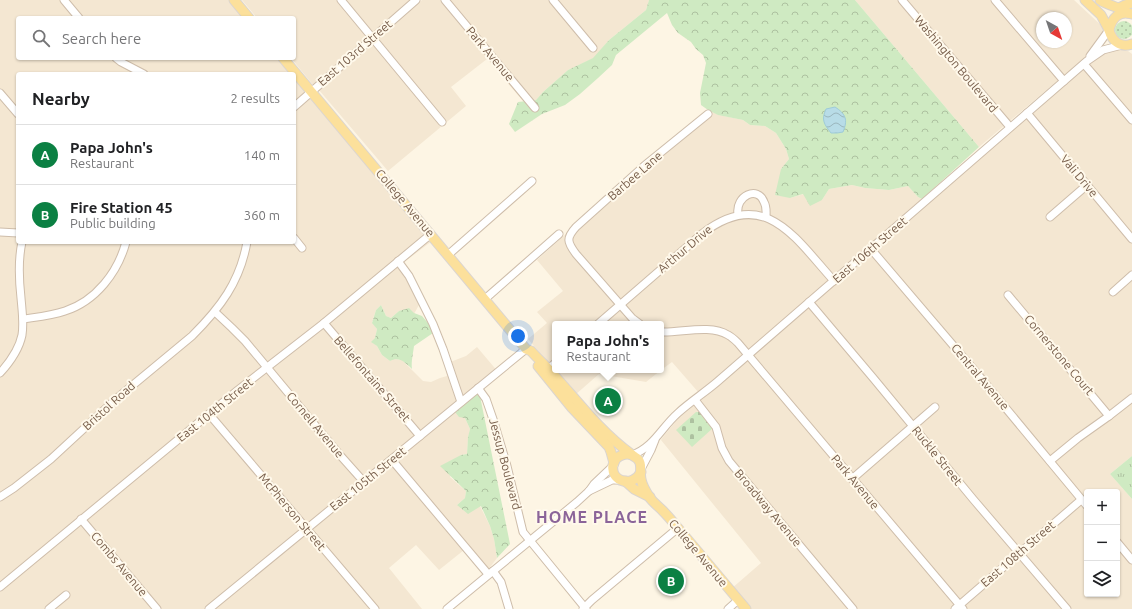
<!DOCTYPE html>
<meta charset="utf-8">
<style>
:root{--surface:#fff;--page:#f6f6f6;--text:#202124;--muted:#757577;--line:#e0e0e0;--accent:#0b8043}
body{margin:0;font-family:Ubuntu,sans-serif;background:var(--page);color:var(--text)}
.controls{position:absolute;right:12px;bottom:12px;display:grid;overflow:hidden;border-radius:4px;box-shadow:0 1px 3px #0004}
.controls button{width:36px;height:36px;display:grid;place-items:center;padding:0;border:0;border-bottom:1px solid var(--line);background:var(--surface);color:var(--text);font:20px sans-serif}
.compass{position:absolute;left:1036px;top:12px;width:36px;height:36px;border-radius:50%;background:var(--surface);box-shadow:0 1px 3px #0004;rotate:140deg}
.you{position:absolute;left:518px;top:336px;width:14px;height:14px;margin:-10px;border:3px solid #fff;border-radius:50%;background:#1a73e8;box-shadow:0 0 0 6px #1a73e833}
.badge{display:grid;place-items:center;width:26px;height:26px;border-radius:50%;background:var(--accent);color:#fff;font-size:13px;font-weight:700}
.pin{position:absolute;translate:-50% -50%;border:2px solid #fff;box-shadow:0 1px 4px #0006}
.popup{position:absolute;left:552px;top:321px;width:112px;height:52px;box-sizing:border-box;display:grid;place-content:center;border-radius:4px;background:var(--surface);filter:drop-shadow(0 1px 3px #0005);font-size:13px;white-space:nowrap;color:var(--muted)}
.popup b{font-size:15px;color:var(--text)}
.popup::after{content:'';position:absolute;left:50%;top:100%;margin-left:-8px;border:8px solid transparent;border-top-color:var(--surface)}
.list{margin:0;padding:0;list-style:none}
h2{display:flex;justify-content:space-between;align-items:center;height:52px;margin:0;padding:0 16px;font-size:17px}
h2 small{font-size:13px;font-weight:400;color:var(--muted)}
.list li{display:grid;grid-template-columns:26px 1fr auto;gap:12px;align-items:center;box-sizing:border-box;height:60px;padding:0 16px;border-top:1px solid var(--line)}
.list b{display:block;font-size:15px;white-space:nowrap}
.list p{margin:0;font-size:13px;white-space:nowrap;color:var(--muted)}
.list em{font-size:13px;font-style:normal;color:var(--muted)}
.icon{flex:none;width:22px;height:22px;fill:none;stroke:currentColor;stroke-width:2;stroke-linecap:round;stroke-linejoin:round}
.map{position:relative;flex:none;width:1132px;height:609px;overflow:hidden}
.search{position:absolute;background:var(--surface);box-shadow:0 1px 3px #0004;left:16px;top:16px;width:280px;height:44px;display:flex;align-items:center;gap:10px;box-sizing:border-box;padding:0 14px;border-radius:4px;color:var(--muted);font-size:15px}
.panel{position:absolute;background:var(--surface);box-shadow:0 1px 3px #0004;left:16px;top:72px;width:280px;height:172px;border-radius:4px}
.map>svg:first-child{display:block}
.residential{fill:#f4e7d2;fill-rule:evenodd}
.grass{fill:url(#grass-tufts)}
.forest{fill:url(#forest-crowns)}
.cemetery{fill:url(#cemetery-stones)}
.garden{fill:url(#garden-dots)}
.water{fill:url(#water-waves);stroke:#9ecbd8}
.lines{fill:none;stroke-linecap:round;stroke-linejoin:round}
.minor-casing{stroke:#cebdaa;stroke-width:9}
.major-casing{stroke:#dbd5d0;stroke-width:11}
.minor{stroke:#fff;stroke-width:7}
.major{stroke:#fce09b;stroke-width:9}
.labels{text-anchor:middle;stroke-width:4;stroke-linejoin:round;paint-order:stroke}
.street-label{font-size:12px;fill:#765c49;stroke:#fff9eb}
.district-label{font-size:16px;font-weight:bold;letter-spacing:1px;fill:#8b6499;stroke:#fff9eb}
</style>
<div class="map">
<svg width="1132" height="609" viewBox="0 0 1132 609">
<defs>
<pattern id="grass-tufts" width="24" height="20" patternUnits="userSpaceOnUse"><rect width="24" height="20" fill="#cfeac2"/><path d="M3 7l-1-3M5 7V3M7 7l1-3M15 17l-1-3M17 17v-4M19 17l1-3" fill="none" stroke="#adc1a0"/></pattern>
<pattern id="forest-crowns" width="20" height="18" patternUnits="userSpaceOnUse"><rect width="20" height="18" fill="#cfeac2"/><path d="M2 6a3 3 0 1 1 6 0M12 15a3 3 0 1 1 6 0" fill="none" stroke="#adc1a0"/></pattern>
<pattern id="cemetery-stones" width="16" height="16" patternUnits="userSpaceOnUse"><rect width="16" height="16" fill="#cfeac2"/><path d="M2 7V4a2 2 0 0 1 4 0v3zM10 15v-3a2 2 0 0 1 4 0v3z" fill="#adc1a0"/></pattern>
<pattern id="garden-dots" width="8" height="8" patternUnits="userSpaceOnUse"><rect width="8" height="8" fill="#cfeac2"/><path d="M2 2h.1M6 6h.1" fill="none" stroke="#adc1a0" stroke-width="1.8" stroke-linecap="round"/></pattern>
<pattern id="water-waves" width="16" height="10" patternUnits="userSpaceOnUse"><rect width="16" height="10" fill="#b8dce7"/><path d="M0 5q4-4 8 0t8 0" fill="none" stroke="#9ab6bd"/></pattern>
</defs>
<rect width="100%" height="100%" fill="#fdf5e4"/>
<g class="residential">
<polygon points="0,0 229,0 244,18 18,18 18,58 279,58 292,74 18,74 18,242 294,242 294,76 432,241 399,266 420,303 414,314 399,311 391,318 386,316 381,305 376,310 372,322 377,329 375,338 372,342 377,346 382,355 390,361 393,359 402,360 423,381 431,382 440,378 447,376 445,364 466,356 477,347 499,373 455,411 465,418 470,429 468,438 467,454 461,455 450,477 466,491 465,498 457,505 480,506 490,526 494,539 497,558 485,574 464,550 439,570 416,545 389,568 422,609 0,609"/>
<polygon points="242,0 412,0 313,85 291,58 294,58 294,18 257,18"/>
<polygon points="422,0 649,0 646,10 609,40 594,58 568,70 543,92 536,100 524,102 487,59 451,87 466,106 388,171 319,90 327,82"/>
<path d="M855,0h219l30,28 -4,11 -12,16 -109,92zM1042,18h24v24h-24z"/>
<path d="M1120,49l8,2 4,3v402l-22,18 22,25v110h-384l-17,-20 30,-26 -100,-123 2,-3 18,-22 38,-30 374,-325 12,-7zM1087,492h30v102h-30z"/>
<polygon points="708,110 719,115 743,120 750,125 765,126 776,133 786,149 789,159 781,169 790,198 804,194 822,200 829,189 852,185 865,188 889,190 908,186 918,197 922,199 765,337 699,393 672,362 661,370 661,324 555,324 555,370 661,370 646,382 599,374 575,395 528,339 547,323 537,312 563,291 537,260 627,179"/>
</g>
<polygon class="grass" points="1132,456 1132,499 1110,474"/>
<g class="forest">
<polygon points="649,0 855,0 979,147 922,199 918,197 908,186 889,190 865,188 852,185 829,189 822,200 810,206 803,194 790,198 775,195 781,169 789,159 786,149 776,133 765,126 750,125 743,120 718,115 708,110 701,105 700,93 706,63 703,55 696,49 691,42 678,33 672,25 667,13 616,55 612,65 598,78 580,94 565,105 542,114 515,132 509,124 518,102 536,100 543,92 568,70 593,58 609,40 646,10"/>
<path d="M381,305l5,11 5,2 8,-7 10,-3 5,5 8,3 6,7 5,10 -19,13c-1,8 -3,16 -2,23 -6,-6 -13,-13 -22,-8l-8,-6 -5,-9 -6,-4 4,-4 2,-9 -5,-6 4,-13z"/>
<polygon points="479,391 510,544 497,558 494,539 490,526 481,506 468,514 457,505 465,498 466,491 440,466 461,455 467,454 468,437 470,429 465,418 459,417 455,412"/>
</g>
<polygon class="cemetery" points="696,412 699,412 713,428 692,447 676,430"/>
<circle class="garden" cx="1124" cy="30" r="9"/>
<path class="water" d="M835,107c11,7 13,13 8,25l-6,1h-6c-7,-9 -10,-13 -5,-24z"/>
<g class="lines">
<g class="minor-casing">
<g id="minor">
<polyline points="64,0 79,18"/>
<polyline points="341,0 442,122"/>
<polyline points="445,0 535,108"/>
<polyline points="553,0 593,48"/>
<polyline points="902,0 1010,127"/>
<polyline points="995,0 1064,81"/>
<polyline points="1090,56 1109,30"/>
<polyline points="116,58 121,62 144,74"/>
<polyline points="1084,64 1132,120"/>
<polyline points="0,93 18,114"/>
<polyline points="294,107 416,0"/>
<polyline points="1027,113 1132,239"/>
<path d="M738,214c-3,-18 20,-29 26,-12 3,5 2,10 2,15"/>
<polyline points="1050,217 1087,185"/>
<polyline points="0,232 18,233"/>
<polyline points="294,238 302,248"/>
<polyline points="871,249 975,371 1087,506"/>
<polyline points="448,255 532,181"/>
<polyline points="398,261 409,276 433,324 443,349 461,402"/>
<polyline points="1113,292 1132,275"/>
<polyline points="1008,295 1109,416"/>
<polyline points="485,299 559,234"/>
<polyline points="809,302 874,379 973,499 1067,609"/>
<polyline points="215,312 232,328 245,341 339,454 364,482"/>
<path d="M23,319c14,-2 28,-3 42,-8 31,-10 53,-39 61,-69"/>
<polyline points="324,323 420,436"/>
<path d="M598,324l105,-91c62,-47 92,5 131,48"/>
<path d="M640,324l-8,-6 -56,-64c-9,-12 -10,-16 0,-27l68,-61 64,-52"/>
<path d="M661,332c20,1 49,-8 67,3 4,2 7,5 10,8l225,266"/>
<polyline points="545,372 555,363"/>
<path d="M0,373c10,-11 19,-23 22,-38 2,-12 0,-25 -1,-37 -2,-18 -3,-38 1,-56"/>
<polyline points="478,388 486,399 494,422 507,466 523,532 586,609"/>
<polyline points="695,400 716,427 722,448 729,461 853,609"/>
<polyline points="209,414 375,609"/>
<path d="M632,455c22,-8 29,-27 46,-42 12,-11 26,-20 39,-31l370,-321 16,-11 19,-5"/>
<polyline points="392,460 488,574"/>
<polyline points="1050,461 1078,438 1109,416 1132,398"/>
<polyline points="641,469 651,450 655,440"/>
<polyline points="852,479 935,407"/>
<polyline points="589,491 612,480 620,480"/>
<path d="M0,497l14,-9 37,-29 65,-60 76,-63c28,-28 48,-54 55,-94"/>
<polyline points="81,519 157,609"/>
<polyline points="1117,542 1132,560"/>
<polyline points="493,571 501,582 509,609"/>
<polyline points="0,587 238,390 324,323 431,234"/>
<polyline points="49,609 66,595"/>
<polyline points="209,609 526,349"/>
<polyline points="447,609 577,502 589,491 594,484 614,465"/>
<polyline points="583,609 592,600 678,528"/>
<polyline points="728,609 738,600"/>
<polyline points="955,609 1081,500"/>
</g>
</g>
<g class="major-casing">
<g id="major">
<polyline points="234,0 249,18"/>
<polyline points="1085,0 1101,15 1109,30"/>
<path d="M1100,0c9,6 20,7 28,13"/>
<polyline points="1119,8 1125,5 1132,3"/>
<path d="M1132,14c-13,-4 -20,4 -23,16 3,11 11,18 23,14"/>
<path d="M283,58l243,291 5,2c7,8 16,16 23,24 25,28 47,57 77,79"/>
<polyline points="538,366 572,408 609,447 611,452 614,463"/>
<path d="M641,472c-8,16 -31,10 -28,-7 2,-10 15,-14 22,-8 9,5 4,14 6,22 1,7 5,13 9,19 4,5 9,9 13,13 5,5 10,11 14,16 23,27 46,55 69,82"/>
<polyline points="625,481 634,489 650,497"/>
</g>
</g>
<use href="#minor" class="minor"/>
<use href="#major" class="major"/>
</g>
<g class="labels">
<g class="street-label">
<text transform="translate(355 53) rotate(-41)" y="4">East 103rd Street</text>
<text transform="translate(490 54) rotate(50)" y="4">Park Avenue</text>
<text transform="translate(956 64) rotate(50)" y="4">Washington Boulevard</text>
<text transform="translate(635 176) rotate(-41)" y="4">Barbee Lane</text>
<text transform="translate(1079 176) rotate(50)" y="4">Vali Drive</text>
<text transform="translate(405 203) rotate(50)" y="4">College Avenue</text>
<text transform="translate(685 249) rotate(-40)" y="4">Arthur Drive</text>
<text transform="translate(870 250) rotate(-41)" y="4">East 106th Street</text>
<text transform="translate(1059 355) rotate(50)" y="4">Cornerstone Court</text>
<text transform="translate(980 377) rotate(50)" y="4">Central Avenue</text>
<text transform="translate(372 379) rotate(49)" y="4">Bellefontaine Street</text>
<text transform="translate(109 406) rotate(-42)" y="4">Bristol Road</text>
<text transform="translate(215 410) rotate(-39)" y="4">East 104th Street</text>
<text transform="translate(315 425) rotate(50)" y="4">Cornell Avenue</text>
<text transform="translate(937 456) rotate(51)" y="4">Ruckle Street</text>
<text transform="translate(505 464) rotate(75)" y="4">Jessup Boulevard</text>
<text transform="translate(368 479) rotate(-39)" y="4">East 105th Street</text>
<text transform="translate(855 482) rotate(50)" y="4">Park Avenue</text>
<text transform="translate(768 508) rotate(50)" y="4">Broadway Avenue</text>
<text transform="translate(292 512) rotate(50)" y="4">McPherson Street</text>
<text transform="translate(698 553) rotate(50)" y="4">College Avenue</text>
<text transform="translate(1018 554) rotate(-41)" y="4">East 108th Street</text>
<text transform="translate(119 564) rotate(50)" y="4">Combs Avenue</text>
</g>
<g class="district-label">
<text x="592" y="523">HOME PLACE</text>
</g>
</g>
</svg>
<div class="controls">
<button>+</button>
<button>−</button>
<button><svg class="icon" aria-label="layers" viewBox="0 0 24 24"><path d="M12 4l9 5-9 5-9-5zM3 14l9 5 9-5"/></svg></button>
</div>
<svg class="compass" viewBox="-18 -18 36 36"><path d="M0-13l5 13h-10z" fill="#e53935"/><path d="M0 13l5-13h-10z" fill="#757577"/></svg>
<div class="you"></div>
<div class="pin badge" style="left:608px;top:401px">A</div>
<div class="popup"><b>Papa John's</b>Restaurant</div>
<div class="pin badge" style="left:671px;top:581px">B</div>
<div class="search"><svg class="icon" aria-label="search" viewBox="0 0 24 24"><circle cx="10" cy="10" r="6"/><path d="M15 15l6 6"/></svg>Search here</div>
<section class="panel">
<h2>Nearby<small>2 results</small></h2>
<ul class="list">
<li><span class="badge">A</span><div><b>Papa John's</b><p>Restaurant</p></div><em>140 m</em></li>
<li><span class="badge">B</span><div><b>Fire Station 45</b><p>Public building</p></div><em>360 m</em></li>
</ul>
</section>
</div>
